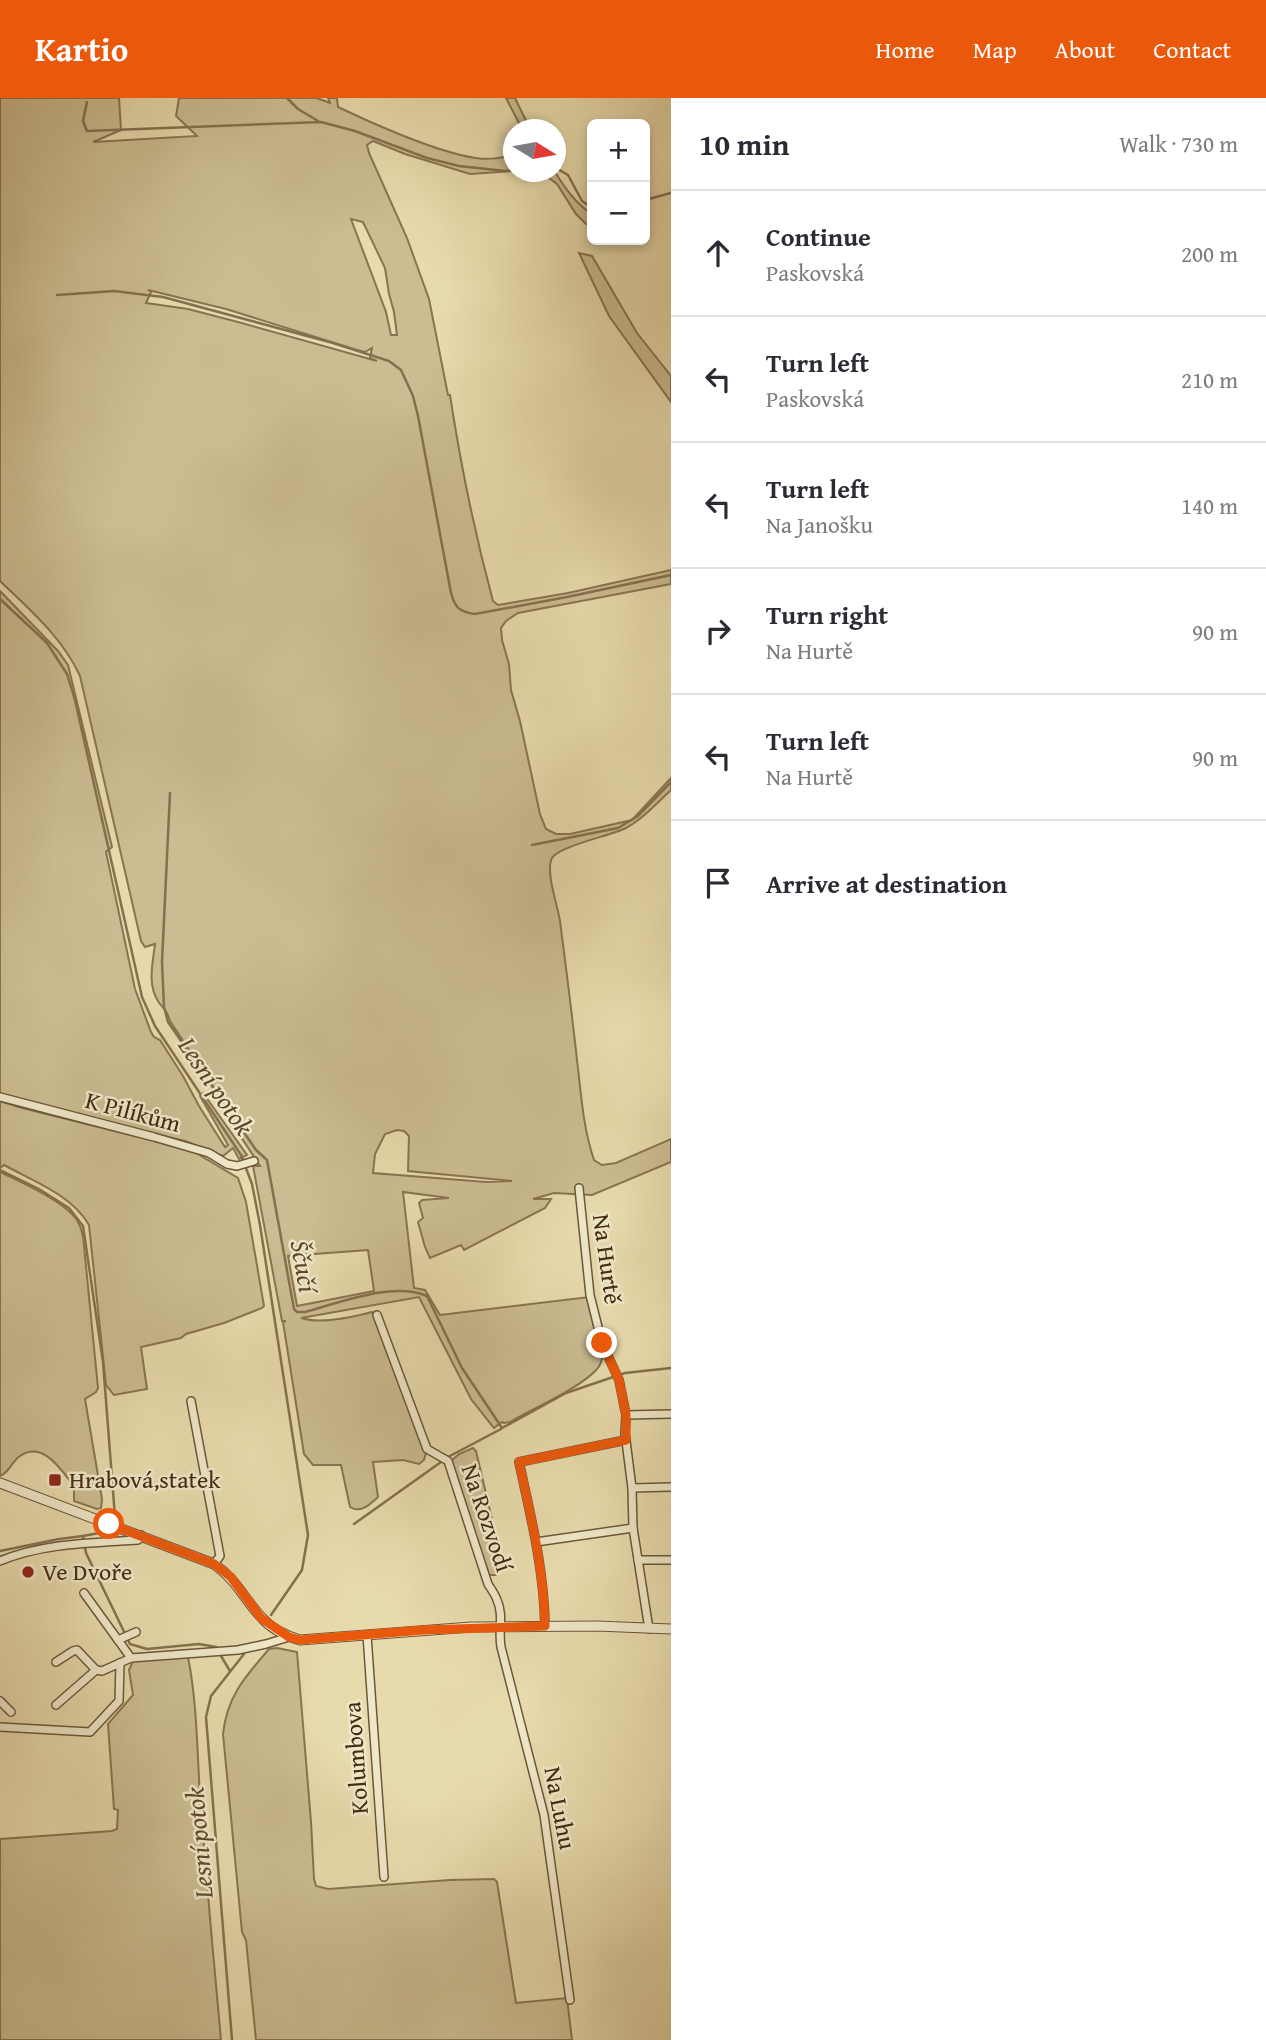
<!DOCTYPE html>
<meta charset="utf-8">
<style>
:root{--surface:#fff;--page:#f2f2f3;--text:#2b2b33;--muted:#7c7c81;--line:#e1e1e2;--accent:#ea580c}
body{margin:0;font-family:"Gentium Book Plus",serif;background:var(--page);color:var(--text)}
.controls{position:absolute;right:21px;top:21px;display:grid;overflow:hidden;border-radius:10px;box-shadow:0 4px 10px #0003}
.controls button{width:63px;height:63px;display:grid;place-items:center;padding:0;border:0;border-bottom:2px solid var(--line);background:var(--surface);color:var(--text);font:35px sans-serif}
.compass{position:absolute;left:503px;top:21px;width:63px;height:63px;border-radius:50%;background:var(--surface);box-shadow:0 4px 10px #0003;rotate:101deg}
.stop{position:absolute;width:21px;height:21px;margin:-16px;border:5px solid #ea580c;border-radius:50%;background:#fff}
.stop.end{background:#ea580c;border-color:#fff;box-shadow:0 2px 7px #0008}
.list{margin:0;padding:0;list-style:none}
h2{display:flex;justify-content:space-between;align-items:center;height:91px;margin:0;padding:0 28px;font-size:30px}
h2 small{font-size:23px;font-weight:400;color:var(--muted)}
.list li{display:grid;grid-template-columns:46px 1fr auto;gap:21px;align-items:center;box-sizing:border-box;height:126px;padding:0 28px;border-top:2px solid var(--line)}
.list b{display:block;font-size:26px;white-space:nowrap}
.list p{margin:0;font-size:23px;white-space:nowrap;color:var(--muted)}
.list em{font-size:23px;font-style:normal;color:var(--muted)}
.icon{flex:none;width:38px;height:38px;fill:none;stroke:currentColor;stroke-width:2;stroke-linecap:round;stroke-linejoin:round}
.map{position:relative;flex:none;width:671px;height:1942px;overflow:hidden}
header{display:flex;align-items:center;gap:42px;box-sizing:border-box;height:98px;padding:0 35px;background:var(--accent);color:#fff}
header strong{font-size:33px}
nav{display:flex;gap:38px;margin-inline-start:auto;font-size:24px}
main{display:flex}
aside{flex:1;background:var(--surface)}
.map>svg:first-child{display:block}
.green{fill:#cbbc91;stroke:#887450;stroke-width:2;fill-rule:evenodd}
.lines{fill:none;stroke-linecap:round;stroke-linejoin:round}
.stream{stroke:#85704e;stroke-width:2.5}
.minor-casing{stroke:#6d5737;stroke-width:10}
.tertiary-casing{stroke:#6d5737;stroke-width:11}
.minor{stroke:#efe7c9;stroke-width:7}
.tertiary{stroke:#efe7c9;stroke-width:9}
.route{stroke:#ea580c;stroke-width:9}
.poi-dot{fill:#8f2418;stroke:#efe7c9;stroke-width:2.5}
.labels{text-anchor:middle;stroke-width:5;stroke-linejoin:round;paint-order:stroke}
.street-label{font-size:24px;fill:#442b10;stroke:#efe7c9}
.poi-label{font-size:24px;fill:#442b10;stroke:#efe7c9;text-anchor:start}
.water-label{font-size:26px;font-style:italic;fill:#5f482a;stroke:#efe7c9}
</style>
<header>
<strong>Kartio</strong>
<nav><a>Home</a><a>Map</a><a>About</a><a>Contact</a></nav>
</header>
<main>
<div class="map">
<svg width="671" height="1942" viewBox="0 0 671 1942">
<rect width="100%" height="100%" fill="#e7daac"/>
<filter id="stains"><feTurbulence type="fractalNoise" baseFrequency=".00286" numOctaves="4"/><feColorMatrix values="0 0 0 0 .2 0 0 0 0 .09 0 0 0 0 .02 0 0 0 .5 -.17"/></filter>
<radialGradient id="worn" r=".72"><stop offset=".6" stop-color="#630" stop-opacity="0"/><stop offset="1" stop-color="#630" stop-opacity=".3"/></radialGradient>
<g class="green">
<path d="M0,0h119l2,32 -28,12 104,-6 -21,-20 3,-18h138l13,5 -2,-5h9l1,9c38,18 97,45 138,51 12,2 26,0 37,-3v16l-43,3 -65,-20 -32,-13 -6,4 2,8 38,85 22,61 19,96h2c11,72 24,136 43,206l5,4 70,-12 103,-23v14l-153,29 -12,8 -5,7 1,12 7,24 2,26 9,31 20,93 6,15 10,5h14l62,-14 39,-42v12c-14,13 -28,29 -45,38 -13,7 -67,18 -74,30 -7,13 6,49 8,63 6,47 12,93 17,139 4,33 6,68 17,100l8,5 14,-2 55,-24v23l-79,33 -38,-2 -21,6h18l-6,9 -81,42 -3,-5 -31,13 -5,-11 -7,-25 5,-4 -4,-15 3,-3 27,-2 -46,-6 11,96 11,2 15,25 149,-18 4,26 10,31c-1,6 -2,11 -6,15 -15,18 -65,40 -87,53l-6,1 -2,-1 -8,6 -23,-29 -52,-102 -118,21c18,6 52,-1 71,-6l54,141 -2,7 -5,4 -16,-4 -30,2 5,35c-8,7 -17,17 -28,10l-9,-42h-28l-9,-11 -21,-132 3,-1h-4l-29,-155h7l-36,-55 6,1 -60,-91c-4,-14 -6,-10 -12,-20 -11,-17 -5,-39 -3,-57l-10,3 -4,-6 -61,-265c-18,-39 -50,-66 -80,-95zM351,121l12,3 22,46 4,26 5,18 3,23h-6l-5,-23zM148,192l78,19 131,41 8,2 7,-4 -2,10 7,3 -139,-39 -50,-13 -42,-6 5,-11zM397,1032l7,1 5,5 -1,35 104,10 -26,1 -113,-9 2,-19 10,-20zM368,1152l6,41 -77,15 -9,-50z"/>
<polygon points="506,0 515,0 530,31 522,31"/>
<path d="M541,74h14c10,16 21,32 37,42v9l-6,1 -10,-10 -19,-30z"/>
<polygon points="579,155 592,158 637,235 671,278 671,304 609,218"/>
<polygon points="0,493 58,553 68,567 112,749 106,754 135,891 151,934 154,939 160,942 183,978 199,1008 225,1049 228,1047 200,998 203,995 247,1057 239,1061 233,1050 223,1058 185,1043 12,1002 0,997"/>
<path d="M0,1003l22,7 169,42 47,28 8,24 18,104 -2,2 -38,15 -38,11 -5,4 -40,9 6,42 -33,6 -8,-10 -17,-160c-17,-30 -56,-44 -85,-60l-4,3z"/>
<path d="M0,1074c21,10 64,29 77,48 3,5 5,11 6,16l15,152 -2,4 -11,7 17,100 -1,9 -4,1 -23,-8v-15c-12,-15 -31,-46 -54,-30 -9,6 -10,16 -20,20z"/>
<polygon points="473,1350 476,1353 502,1464 501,1472 496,1477 486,1477 451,1363 459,1356"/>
<path d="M277,1550l20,4 14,170 3,57 2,7 12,3 122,-9 44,-1 3,3 19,121 51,-5 5,42h-316l-10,-100 -4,-8 -19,-198c4,-38 22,-57 46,-85z"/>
<path d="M188,1559c10,50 9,103 13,154 6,76 13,153 20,229h-221v-201l112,-8 5,-2 1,-19 -4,-1 -6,-85 25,-29 -4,-25 4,-9z"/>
</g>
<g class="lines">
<g class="stream">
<polyline points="287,0 298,11 318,23"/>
<polyline points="87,4 83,23 87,33 321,24 355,33 427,60 459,68 505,73 514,72"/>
<polyline points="556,70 568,77 582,103 592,110"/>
<polyline points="645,102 671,95"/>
<path d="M57,197l57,-4 49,6 170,46 56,18 12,9 12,26 5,20 33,177c4,15 9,19 24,21l92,-17 104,-22"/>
<polyline points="0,501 47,545 67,576 75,602 142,899 155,928 241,1057 252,1086 260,1127 308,1437 302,1472 271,1517"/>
<path d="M170,695l-8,169 2,45 4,15 88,128 11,10 27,149 3,3h8c34,-9 88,-31 122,-16l35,72 40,60 64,-35 59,-20 46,-5"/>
<polyline points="532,747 618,730 638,718 671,684"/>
<polyline points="0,1072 39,1091 69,1110 83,1128 103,1264 115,1419"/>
<polyline points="354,1426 448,1359 501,1331"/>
<polyline points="83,1438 110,1433"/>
<polyline points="0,1453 59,1441 83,1438 86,1455 130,1546 147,1551 199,1546 216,1549"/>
<polyline points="221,1558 230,1573"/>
<polyline points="232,1942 206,1619 211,1598 244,1556"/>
</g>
<g class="minor-casing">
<g id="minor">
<polyline points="0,999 154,1039 209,1055 227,1066 237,1068 254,1063"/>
<polyline points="579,1090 590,1197 602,1245 619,1282 626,1317 625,1335 632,1390 633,1430 649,1531"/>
<path d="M377,1217l50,134 21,12 40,123c3,5 7,10 9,16 7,15 1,31 4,47l43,168 26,185"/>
<polyline points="191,1303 220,1458 214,1466"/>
<polyline points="626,1317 671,1316"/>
<polyline points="632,1390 671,1389"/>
<polyline points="536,1444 633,1430"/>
<polyline points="638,1462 671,1462"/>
<path d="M0,1463c43,-18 92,-18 138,-21l3,-5"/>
<polyline points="84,1495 131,1560"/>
<path d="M545,1528c-1,-56 -14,-109 -26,-164l107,-22"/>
<polyline points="367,1537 384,1779"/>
<polyline points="118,1542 136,1534"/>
<polyline points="56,1564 73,1553 77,1552 96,1572"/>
<polyline points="0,1603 11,1614"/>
<polyline points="56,1607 96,1572 102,1573 131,1560 238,1552 266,1546 289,1539"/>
<polyline points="0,1629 90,1634 119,1603 120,1565"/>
</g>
</g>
<g class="tertiary-casing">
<path id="tertiary" d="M0,1385l214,81c23,16 30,35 48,54 9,10 24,18 38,22l171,-13 126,-1 74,3"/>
</g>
<use href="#minor" class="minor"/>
<use href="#tertiary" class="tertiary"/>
</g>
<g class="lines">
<path class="route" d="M109,1426l105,40 17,13 30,41 28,19 11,3 124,-10 121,-4c-1,-56 -14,-109 -26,-164l107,-22v-25l-7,-35 -17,-37"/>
</g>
<g class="poi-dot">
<rect x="48" y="1375" width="14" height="14" rx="3.5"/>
<circle cx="28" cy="1474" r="7"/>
</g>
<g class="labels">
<g class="street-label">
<text transform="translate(133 1014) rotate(15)" y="8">K Pilíkům</text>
<text transform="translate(607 1161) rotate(82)" y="8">Na Hurtě</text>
<text transform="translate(487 1420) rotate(71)" y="8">Na Rozvodí</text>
<text transform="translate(356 1660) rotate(-94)" y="8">Kolumbova</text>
<text transform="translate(560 1710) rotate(79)" y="8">Na Luhu</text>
</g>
<g class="poi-label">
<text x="69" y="1390">Hrabová,statek</text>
<text x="42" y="1482">Ve Dvoře</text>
</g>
<g class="water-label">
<text transform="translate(216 988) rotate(56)" y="9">Lesní potok</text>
<text transform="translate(304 1168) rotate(80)" y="9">Ščučí</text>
<text transform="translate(199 1745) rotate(-95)" y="9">Lesní potok</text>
</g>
</g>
<rect width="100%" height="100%" filter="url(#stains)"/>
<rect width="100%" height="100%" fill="url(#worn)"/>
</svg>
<div class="controls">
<button>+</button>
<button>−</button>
</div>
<svg class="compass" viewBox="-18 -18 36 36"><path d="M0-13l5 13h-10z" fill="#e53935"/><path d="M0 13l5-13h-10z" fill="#7c7c81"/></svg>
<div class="stop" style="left:109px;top:1426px"></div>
<div class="stop end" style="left:602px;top:1245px"></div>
</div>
<aside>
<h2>10 min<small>Walk · 730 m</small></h2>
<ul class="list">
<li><svg class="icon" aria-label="ahead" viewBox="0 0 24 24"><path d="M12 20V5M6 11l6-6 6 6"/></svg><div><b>Continue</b><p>Paskovská</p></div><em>200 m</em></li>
<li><svg class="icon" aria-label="left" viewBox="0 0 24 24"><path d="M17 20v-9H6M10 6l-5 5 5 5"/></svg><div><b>Turn left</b><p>Paskovská</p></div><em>210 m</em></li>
<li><svg class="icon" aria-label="left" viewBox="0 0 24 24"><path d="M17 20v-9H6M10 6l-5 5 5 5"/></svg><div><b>Turn left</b><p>Na Janošku</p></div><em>140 m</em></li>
<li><svg class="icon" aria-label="right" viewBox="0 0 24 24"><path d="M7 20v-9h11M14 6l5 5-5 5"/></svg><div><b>Turn right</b><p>Na Hurtě</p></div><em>90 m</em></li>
<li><svg class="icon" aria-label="left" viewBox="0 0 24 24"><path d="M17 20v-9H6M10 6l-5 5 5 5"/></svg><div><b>Turn left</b><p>Na Hurtě</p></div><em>90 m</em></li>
<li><svg class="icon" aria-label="arrive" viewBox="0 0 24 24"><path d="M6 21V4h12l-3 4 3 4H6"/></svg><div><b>Arrive at destination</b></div></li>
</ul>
</aside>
</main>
